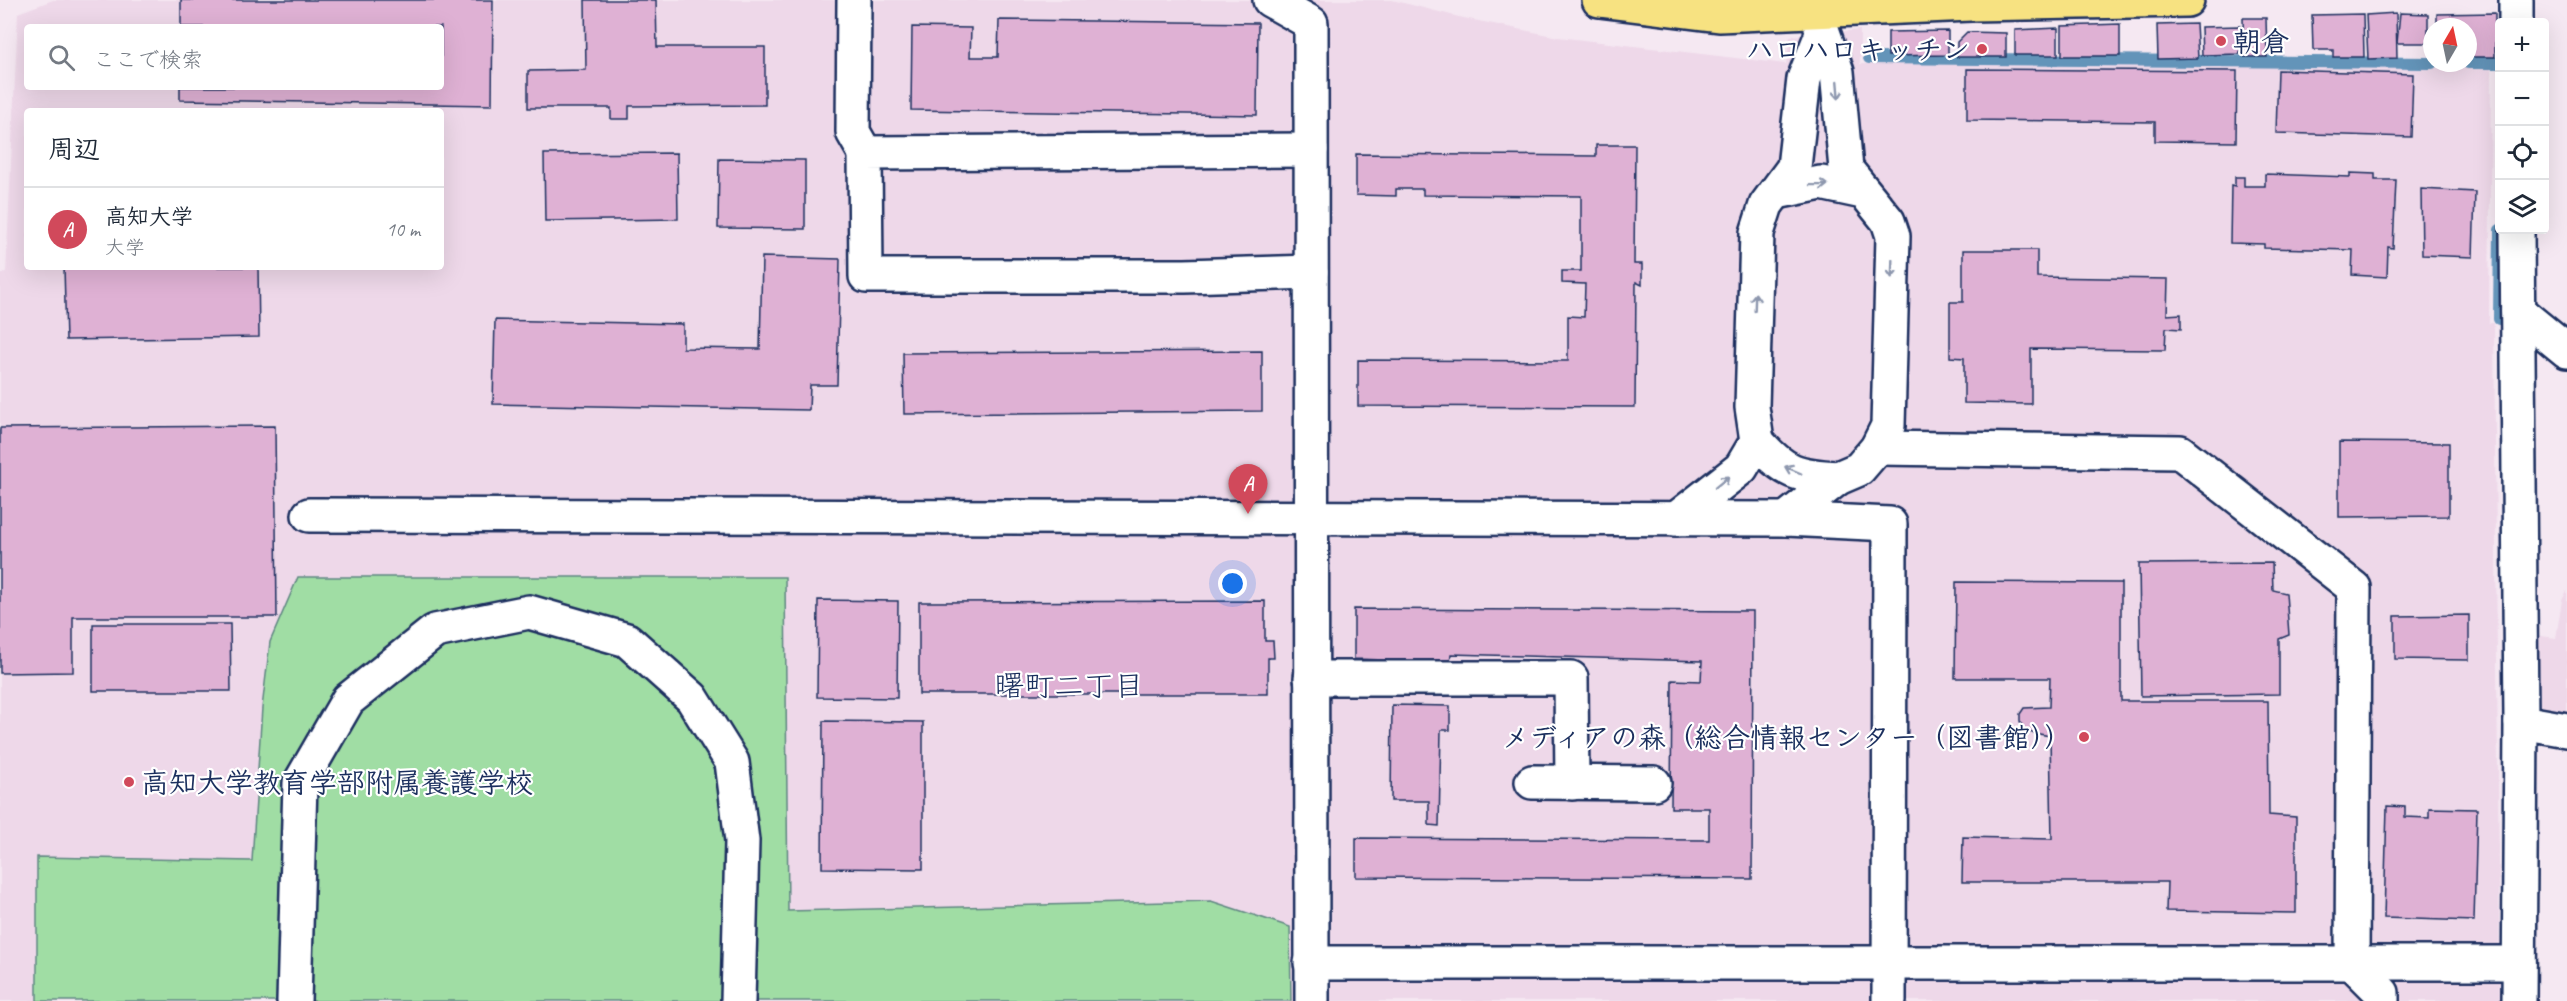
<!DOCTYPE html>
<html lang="ja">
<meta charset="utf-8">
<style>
:root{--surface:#fff;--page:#f2f2f3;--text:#1f2937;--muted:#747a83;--line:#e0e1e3;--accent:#d1495b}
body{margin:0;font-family:Caveat,"Klee One",sans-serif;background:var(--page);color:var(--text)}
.controls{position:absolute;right:18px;top:18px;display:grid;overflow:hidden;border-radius:6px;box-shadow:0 6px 24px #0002}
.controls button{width:54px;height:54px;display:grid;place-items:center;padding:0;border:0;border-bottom:2px solid var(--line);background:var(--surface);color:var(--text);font:30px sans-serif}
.compass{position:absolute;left:2423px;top:18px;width:54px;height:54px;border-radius:50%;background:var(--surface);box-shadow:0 6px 24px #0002;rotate:9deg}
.you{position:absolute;left:1233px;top:584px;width:21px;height:21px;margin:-15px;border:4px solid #fff;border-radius:50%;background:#1a73e8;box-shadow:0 0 0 9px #1a73e833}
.badge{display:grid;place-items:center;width:39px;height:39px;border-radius:50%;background:var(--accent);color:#fff;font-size:20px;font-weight:700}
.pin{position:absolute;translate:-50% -50px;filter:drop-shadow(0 2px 3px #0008)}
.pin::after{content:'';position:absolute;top:32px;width:21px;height:18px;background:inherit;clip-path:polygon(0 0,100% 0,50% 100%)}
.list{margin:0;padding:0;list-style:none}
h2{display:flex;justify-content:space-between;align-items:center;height:78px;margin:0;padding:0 24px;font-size:26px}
h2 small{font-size:20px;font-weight:400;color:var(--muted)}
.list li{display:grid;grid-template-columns:39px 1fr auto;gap:18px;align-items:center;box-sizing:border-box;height:84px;padding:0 24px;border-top:2px solid var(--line)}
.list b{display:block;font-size:22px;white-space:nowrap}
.list p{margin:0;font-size:20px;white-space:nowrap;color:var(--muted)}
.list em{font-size:20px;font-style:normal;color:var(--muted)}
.icon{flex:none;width:33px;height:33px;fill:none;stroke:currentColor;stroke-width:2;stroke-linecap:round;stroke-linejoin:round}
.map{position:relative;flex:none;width:2567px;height:1001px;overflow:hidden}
.search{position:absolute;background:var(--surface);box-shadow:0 6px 24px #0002;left:24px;top:24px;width:420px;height:66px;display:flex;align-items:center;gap:15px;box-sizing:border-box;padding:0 21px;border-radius:6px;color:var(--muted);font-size:22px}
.panel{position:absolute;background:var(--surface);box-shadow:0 6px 24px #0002;left:24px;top:108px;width:420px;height:162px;border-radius:6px}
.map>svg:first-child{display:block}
.built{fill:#eed8e9;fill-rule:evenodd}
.green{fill:#a0dda4;stroke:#5e8681;stroke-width:1.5}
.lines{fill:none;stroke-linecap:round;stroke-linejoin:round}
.stream{stroke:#6394b9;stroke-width:12}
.building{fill:#dfb1d4;stroke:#1b2f5e;stroke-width:1.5}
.minor-casing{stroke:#1b2f5e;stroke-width:38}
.major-casing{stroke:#1b2f5e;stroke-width:38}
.minor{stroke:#fff;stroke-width:33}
.major{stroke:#f7e281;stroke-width:33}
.oneway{stroke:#8d97ae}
.poi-dot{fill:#d1495b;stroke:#fff;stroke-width:2}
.labels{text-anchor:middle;stroke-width:4.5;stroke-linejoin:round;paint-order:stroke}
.poi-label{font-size:28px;font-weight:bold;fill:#1b2f5e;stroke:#fff;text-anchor:start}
.neighbourhood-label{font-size:30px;fill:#1b2f5e;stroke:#fff}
</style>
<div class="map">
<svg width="2567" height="1001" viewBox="0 0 2567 1001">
<rect width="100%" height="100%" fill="#f5e8f2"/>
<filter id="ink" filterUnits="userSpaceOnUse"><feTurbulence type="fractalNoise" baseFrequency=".0167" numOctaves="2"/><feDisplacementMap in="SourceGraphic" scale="12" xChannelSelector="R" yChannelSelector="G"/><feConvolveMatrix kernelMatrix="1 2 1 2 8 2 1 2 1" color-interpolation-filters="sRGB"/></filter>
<g filter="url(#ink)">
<g class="built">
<path d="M53,0h1339l67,17 99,20 228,27 4,-28 70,-6v34h385l246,5 -2,254h5l6,678h-2500v-727l6,-2 12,-259zM27,27h414v60h-414zM27,111h414v156h-414z"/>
<polygon points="2567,591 2567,717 2530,711 2533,635 2556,638 2562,600"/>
</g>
<polygon class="green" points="298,577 785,577 788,911 1211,901 1290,927 1291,1001 37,1001 37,857 252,861 262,708 270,642"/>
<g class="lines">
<g class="stream">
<polyline points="1869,58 2432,63"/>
<polyline points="2468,63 2500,63"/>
<polyline points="2499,319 2500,230"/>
</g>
</g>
<g class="building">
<polygon points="181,0 493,0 492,105 180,100 180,87 441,87 441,27 181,27"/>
<polygon points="585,0 656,0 657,47 765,47 765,105 629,106 629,119 611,119 611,108 528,108 528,71 586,70"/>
<polygon points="2396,13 2397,58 2368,59 2366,15"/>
<polygon points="2400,13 2428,14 2428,43 2397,43"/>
<polygon points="2495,13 2495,57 2468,57 2468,27 2437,27 2437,14"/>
<polygon points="2363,14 2364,57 2333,57 2333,50 2313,50 2312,15"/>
<polygon points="2243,18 2266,18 2267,57 2244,57"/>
<polygon points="999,20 1258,23 1257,115 911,110 912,27 971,28 970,57 998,57"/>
<polygon points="2120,24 2120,56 2062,56 2062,26"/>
<polygon points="2196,24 2198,58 2158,59 2157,25"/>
<polygon points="2240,26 2240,54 2202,55 2201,27"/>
<polygon points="2058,28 2058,55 2015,55 2015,30"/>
<polygon points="1948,31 1948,55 1888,56 1888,32"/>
<polygon points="1967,32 2006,33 2006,57 1957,57 1957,42"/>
<polygon points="1967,69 2237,71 2236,142 2155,141 2155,122 1967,120"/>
<polygon points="2278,70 2413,74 2411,137 2276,133"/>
<polygon points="1596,145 1635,145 1634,264 1642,264 1642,285 1636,282 1635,407 1358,406 1358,360 1568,361 1568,316 1584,317 1585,284 1562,283 1562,271 1581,271 1581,196 1423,195 1423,189 1396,189 1396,196 1356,195 1356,154 1596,156"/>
<polygon points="677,153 678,219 545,221 544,154"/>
<polygon points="719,159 805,160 805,229 718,228"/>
<polygon points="2350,173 2375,174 2375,180 2396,180 2393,248 2388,247 2387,277 2352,275 2353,250 2264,248 2264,244 2230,243 2231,185 2235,186 2235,177 2244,177 2244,186 2265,186 2265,174 2350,177"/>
<polygon points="2421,189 2475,192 2473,257 2422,255"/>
<polygon points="1963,250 2037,250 2037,277 2168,279 2167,315 2181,314 2181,329 2166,328 2165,350 2031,349 2031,404 1964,403 1964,358 1950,357 1950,302 1963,302"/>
<polygon points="762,257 840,259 837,385 810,385 809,410 493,404 495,320 683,324 683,348 760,349"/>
<polygon points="64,267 258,267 259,337 66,340"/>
<polygon points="1262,351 1262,411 904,414 903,353"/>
<polygon points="275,426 277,617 73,617 73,672 0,673 0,428"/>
<polygon points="2339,442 2449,443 2449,516 2339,517"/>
<polygon points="2272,563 2273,590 2286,593 2289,635 2279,639 2279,694 2141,696 2139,564"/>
<polygon points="1956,582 2121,583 2121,701 2268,701 2269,815 2296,817 2296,913 2166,911 2167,882 1962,882 1963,837 2052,839 2050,736 2028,732 2023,728 2020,721 2020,714 2024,708 2049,707 2050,678 1955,678"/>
<polygon points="818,600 898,601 897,698 817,697"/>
<polygon points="1265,601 1265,641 1273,641 1274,658 1268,658 1268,694 919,694 919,602"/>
<polygon points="1354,609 1753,611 1752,879 1356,877 1356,838 1709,840 1709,808 1671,808 1672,680 1701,681 1702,661 1451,654 1450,662 1354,659"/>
<polygon points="2469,615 2469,660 2395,659 2395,616"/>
<polygon points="93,624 230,624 231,691 93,691"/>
<polygon points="1392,705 1450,706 1450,730 1441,730 1439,826 1429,825 1429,801 1391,801"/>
<polygon points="823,721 923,722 923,869 822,868"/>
<polygon points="2387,806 2405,807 2405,817 2429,818 2429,808 2477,809 2474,921 2384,918"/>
</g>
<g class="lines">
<g class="minor-casing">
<g id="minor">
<polyline points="854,0 853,132 865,153"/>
<polyline points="1270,0 1311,23 1312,1001"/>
<polyline points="2516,0 2516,22"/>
<polyline points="1776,192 1821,183 1863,192"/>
<polyline points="2517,230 2521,722 2519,1001"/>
<polyline points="1311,272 1185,276 866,276 865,153 1311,150"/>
<polyline points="2518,311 2567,351"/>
<path d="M1757,441c27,32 41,35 81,37"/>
<polyline points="1877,448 2180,452 2354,588 2352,963 2382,993 2382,1001"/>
<polyline points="309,515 1786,519 1890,524 1889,1001"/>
<polyline points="1676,519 1741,468 1757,441 1752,407 1757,233 1766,205 1794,167 1804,79 1822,34"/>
<polyline points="1786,519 1838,478 1859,469 1877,448 1888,426 1893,236 1888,221 1846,169 1837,72 1816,12"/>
<polyline points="1311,678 1571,678 1572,783"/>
<polyline points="2521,722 2567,730"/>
<polyline points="1532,782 1654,783"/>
<polyline points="1311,963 2519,963"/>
<polyline points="294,1001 300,783 348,700 435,631 529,612 627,640 692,698 732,762 742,841 738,1001"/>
</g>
</g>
<g class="major-casing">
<polyline id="major" points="1599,0 1719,15 1971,4 2187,0"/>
</g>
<use href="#minor" class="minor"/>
<use href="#major" class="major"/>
</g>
<defs><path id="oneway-shaft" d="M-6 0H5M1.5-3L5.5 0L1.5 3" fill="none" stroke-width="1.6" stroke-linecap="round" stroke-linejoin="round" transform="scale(1.5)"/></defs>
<g class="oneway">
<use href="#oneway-shaft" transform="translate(1838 90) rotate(85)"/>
<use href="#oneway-shaft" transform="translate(1819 185) rotate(-1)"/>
<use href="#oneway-shaft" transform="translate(1892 269) rotate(92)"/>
<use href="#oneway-shaft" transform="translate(1755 302) rotate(-88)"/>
<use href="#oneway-shaft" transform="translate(1793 470) rotate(-157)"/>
<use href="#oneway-shaft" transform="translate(1722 482) rotate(-39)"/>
</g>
</g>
<g class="poi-dot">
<circle cx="2221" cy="41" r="6"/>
<circle cx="1982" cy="49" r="6"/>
<circle cx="2084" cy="737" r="6"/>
<circle cx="129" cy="782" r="6"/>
</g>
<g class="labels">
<g class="poi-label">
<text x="2233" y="51">朝倉</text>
<text x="1970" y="59" text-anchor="end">ハロハロキッチン</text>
<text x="2072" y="747" text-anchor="end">メディアの森（総合情報センター（図書館））</text>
<text x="141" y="792">高知大学教育学部附属養護学校</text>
</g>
<g class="neighbourhood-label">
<text x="1069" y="696">曙町二丁目</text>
</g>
</g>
</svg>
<div class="controls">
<button>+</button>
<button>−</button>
<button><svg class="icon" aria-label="locate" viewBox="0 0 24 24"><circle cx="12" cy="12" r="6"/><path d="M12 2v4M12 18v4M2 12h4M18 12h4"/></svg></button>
<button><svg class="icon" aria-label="layers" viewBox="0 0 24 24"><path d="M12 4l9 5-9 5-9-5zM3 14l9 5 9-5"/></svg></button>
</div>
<svg class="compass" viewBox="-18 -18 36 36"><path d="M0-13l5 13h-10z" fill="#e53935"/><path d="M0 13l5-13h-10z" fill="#747a83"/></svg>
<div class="you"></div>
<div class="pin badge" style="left:1248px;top:514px">A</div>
<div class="search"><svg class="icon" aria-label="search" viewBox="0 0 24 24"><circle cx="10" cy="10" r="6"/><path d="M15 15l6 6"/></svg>ここで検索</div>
<section class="panel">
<h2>周辺<small></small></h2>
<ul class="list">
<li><span class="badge">A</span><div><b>高知大学</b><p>大学</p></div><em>10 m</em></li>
</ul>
</section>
</div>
